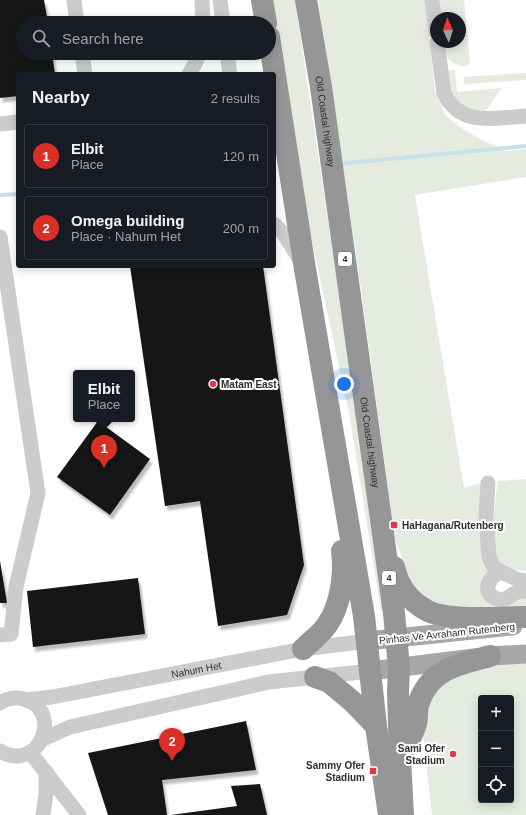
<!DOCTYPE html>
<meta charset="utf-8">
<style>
:root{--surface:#171b24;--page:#242831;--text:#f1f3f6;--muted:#9ea1a6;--line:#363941;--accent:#d93025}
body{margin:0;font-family:Helvetica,sans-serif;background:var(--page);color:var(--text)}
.controls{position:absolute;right:12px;bottom:12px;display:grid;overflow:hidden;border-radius:4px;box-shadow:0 2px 10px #0003}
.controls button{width:36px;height:36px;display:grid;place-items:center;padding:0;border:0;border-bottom:1px solid var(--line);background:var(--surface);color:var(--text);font:20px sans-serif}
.compass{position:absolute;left:430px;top:12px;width:36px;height:36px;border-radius:50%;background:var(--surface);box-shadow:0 2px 10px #0003;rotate:356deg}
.you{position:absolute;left:344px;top:384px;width:14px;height:14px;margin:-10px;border:3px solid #fff;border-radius:50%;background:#1a73e8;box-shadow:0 0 0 6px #1a73e833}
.badge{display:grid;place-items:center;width:26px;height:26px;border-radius:50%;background:var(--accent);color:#fff;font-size:13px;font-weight:700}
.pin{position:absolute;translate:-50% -33px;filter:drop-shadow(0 1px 2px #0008)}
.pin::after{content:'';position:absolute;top:21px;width:14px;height:12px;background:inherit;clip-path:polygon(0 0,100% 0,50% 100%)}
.popup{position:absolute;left:73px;top:370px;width:62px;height:52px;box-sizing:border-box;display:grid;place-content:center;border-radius:4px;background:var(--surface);filter:drop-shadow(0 1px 3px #0005);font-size:13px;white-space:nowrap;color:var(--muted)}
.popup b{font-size:15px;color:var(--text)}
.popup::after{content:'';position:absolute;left:50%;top:100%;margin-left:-8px;border:8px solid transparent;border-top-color:var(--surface)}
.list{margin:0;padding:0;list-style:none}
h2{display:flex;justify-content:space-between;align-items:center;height:52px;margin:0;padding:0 16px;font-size:17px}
h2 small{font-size:13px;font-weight:400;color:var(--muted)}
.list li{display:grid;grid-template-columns:26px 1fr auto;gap:12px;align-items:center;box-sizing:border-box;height:64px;margin:0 8px 8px;padding:0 8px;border:1px solid var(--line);border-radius:4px}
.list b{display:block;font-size:15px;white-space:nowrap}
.list p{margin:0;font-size:13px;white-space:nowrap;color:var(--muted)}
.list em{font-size:13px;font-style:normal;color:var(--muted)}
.icon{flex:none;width:22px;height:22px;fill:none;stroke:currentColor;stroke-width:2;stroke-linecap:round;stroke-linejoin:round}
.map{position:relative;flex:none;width:526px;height:815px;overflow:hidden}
.search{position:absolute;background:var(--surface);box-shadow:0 2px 10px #0003;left:16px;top:16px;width:260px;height:44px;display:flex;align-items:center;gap:10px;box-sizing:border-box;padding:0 14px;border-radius:22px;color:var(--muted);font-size:15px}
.panel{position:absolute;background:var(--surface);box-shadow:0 2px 10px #0003;left:16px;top:72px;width:260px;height:196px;border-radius:4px}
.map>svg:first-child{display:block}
.green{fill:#e5ebde;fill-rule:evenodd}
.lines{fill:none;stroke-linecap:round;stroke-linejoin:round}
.stream{stroke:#cbdfea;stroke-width:4}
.building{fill:#161616;filter:url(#shadow)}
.minor{stroke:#ccc;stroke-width:15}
.major{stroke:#a7a7a7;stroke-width:19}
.highway{stroke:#969696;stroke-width:22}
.poi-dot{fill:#dd3a4a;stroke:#fff;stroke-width:1.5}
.labels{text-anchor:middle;stroke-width:4;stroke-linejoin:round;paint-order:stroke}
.shield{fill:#fff;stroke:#6d6d6d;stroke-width:1}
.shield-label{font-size:9px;font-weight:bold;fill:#2f2f2f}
.street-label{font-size:10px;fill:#2f2f2f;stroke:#fff}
.poi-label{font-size:10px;font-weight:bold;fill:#2f2f2f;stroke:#fff;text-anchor:start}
</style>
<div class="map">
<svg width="526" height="815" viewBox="0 0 526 815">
<defs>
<filter id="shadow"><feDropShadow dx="2.5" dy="4.5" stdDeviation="1" flood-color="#0004"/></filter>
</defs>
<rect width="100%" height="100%" fill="#fff"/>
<g class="green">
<polygon points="270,0 295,0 386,610 381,611 349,413 301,190"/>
<polygon points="318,0 425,0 435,92 446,116 464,130 484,141 507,151 526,149 526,177 415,195 464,488 482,483 483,559 489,573 486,576 503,606 510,606 518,598 526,595 526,608 442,610 416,597 395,539 358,267"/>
<path d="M440,0h24l6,62 -3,4c-15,1 -24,-10 -24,-24h17v-24h-19z"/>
<polygon points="450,70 455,70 457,92 502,88 484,113 463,106 449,91 447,74"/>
<polygon points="526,73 526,80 464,84 464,77"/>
<path d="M526,479v92c-8,0 -19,-2 -26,-9 -11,-12 -5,-65 -2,-81z"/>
<path d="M526,656v159h-94l-12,-107 20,-34zM481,698h30v102h-30z"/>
</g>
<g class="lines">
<g class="stream">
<polyline points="337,164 526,146"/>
<polyline points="0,195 18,194"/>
</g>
</g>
<g class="building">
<polygon points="0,0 44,0 48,23 23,23 23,53 52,53 55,74 18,74 18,96 0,98"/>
<polygon points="130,266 263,266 304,565 287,615 218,626 200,501 165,506"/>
<polygon points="98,421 150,459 110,515 57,477"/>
<polygon points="0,561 7,603 0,603"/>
<polygon points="138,578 145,634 33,647 27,591"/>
<polygon points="246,721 256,770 162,780 167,815 108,815 88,753"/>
<polygon points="260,784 267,815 171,815 237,806 231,786"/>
</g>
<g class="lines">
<g class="minor">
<polyline points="74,0 77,23"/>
<polyline points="202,0 203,23"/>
<polyline points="220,0 223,23"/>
<polyline points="432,0 436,32"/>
<path d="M437,42l7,51c16,34 50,25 82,23"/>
<polyline points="82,53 85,74"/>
<polyline points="227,53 230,74"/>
<polyline points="189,74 196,62 199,53"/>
<polyline points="0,124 18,122"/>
<polyline points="274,224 284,234 300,260"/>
<polyline points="0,237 38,493 16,587 11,634 0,635"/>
<path d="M488,483l-2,34 3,39c4,13 8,14 19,19 9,4 8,5 18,6"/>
<path d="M501,572c-13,5 -20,21 -4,27 9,3 13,-4 20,-7 3,-1 6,-1 9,-1"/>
<path id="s1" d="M26,700l26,-3 251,-48 64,-8"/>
<path d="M0,703c7,-5 16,-6 24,-4 40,11 16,75 -24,52"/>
<polyline points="41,740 70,727 269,682 370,671"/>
<polyline points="30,752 79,815"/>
<polyline points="43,815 46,794 46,772"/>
</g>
<g class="major">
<polyline points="367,641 513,626"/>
<polyline points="370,671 490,656 526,654"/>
</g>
<g class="highway">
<polyline points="262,0 266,23"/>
<path id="s2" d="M306,0l15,87 73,526 5,55 -1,23 2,68 3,56"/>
<polyline points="269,37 305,269 364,616 376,726 389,815"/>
<path d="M394,567c4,18 15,34 32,43 21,12 75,7 100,7"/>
<path d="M303,649c8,-8 18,-15 24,-24 14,-20 18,-51 15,-74"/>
<polyline points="315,677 329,682 352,701 376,726"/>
<path d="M402,754c5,-10 12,-21 14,-31 2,-7 0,-15 3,-21 12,-34 40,-37 71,-46"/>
</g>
</g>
<g class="poi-dot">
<circle cx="213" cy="384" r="4"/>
<rect x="390" y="521" width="8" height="8" rx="2"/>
<circle cx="453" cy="754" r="4"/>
<rect x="369" y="767" width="8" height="8" rx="2"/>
</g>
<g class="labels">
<g class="shield">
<rect x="338" y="252" width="14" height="14" rx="3"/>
<rect x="382" y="571" width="14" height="14" rx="3"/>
</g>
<g class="shield-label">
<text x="345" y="262">4</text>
<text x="389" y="581">4</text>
</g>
<g class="street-label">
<text dy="4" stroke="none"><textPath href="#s2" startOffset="123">Old Coastal highway</textPath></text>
<text dy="4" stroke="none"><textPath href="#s2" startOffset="447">Old Coastal highway</textPath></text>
<text transform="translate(447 633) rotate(-6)" y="4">Pinhas Ve Avraham Rutenberg</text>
<text dy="4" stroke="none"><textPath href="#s1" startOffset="173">Nahum Het</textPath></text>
</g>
<g class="poi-label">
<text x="221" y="388">Matam East</text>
<text x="402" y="529">HaHagana/Rutenberg</text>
<text x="445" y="752" text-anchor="end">Sami Ofer<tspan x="445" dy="12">Stadium</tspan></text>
<text x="365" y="769" text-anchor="end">Sammy Ofer<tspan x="365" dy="12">Stadium</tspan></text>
</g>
</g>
</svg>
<div class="controls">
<button>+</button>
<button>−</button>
<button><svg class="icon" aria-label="locate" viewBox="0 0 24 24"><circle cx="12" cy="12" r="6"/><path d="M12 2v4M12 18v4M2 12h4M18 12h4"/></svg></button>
</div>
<svg class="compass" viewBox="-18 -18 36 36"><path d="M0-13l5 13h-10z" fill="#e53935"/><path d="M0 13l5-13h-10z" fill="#9ea1a6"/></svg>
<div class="you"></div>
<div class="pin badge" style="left:104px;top:468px">1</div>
<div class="popup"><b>Elbit</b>Place</div>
<div class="pin badge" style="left:172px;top:761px">2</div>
<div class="search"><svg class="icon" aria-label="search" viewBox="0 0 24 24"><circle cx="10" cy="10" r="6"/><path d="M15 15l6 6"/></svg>Search here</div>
<section class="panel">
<h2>Nearby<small>2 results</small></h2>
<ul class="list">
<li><span class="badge">1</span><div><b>Elbit</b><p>Place</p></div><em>120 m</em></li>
<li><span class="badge">2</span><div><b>Omega building</b><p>Place · Nahum Het</p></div><em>200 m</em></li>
</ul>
</section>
</div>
